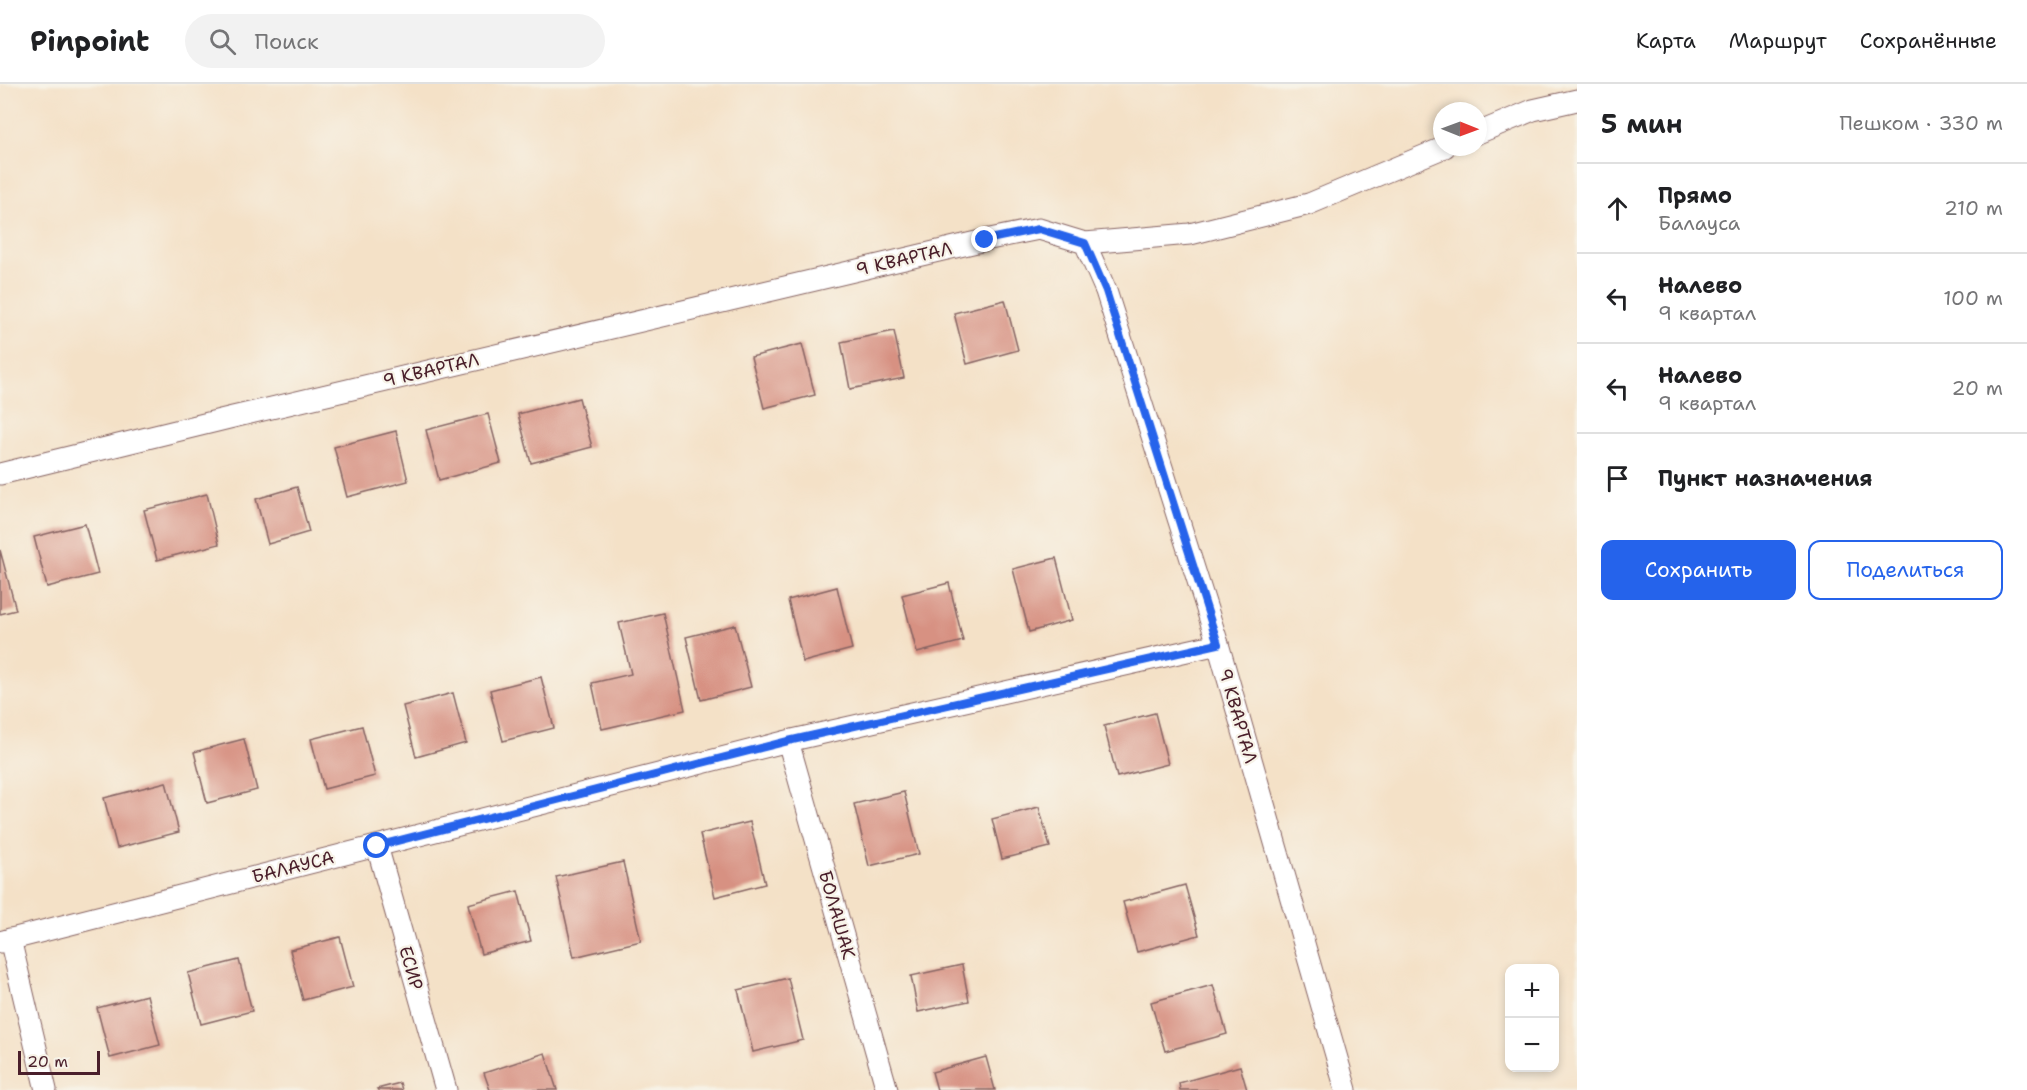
<!DOCTYPE html>
<html lang="ru">
<meta charset="utf-8">
<style>
:root{--surface:#fff;--page:#f2f2f2;--text:#202124;--muted:#757577;--line:#e0e0e0;--accent:#2563eb}
body{margin:0;font-family:"Shantell Sans",sans-serif;background:var(--page);color:var(--text)}
.controls{position:absolute;right:18px;bottom:18px;display:grid;overflow:hidden;border-radius:12px;box-shadow:0 3px 9px #0003}
.controls button{width:54px;height:54px;display:grid;place-items:center;padding:0;border:0;border-bottom:2px solid var(--line);background:var(--surface);color:var(--text);font:30px sans-serif}
.compass{position:absolute;left:1433px;top:18px;width:54px;height:54px;border-radius:50%;background:var(--surface);box-shadow:0 3px 9px #0003;rotate:91deg}
.scale{position:absolute;left:18px;bottom:15px;width:82px;box-sizing:border-box;padding-left:6px;border:3px solid #4a1f2b;border-top:0;font-size:16px;line-height:21px;white-space:nowrap;color:#4a1f2b;-webkit-text-stroke:4px #f7f3e8;paint-order:stroke}
.stop{position:absolute;width:18px;height:18px;margin:-14px;border:4px solid #2563eb;border-radius:50%;background:#fff}
.stop.end{background:#2563eb;border-color:#fff;box-shadow:0 2px 6px #0008}
.list{margin:0;padding:0;list-style:none}
h2{display:flex;justify-content:space-between;align-items:center;height:78px;margin:0;padding:0 24px;font-size:26px}
h2 small{font-size:20px;font-weight:400;color:var(--muted)}
.list li{display:grid;grid-template-columns:39px 1fr auto;gap:18px;align-items:center;box-sizing:border-box;height:90px;padding:0 24px;border-top:2px solid var(--line)}
.list b{display:block;font-size:22px;white-space:nowrap}
.list p{margin:0;font-size:20px;white-space:nowrap;color:var(--muted)}
.list em{font-size:20px;font-style:normal;color:var(--muted)}
.actions{display:flex;gap:12px;padding:18px 24px}
.actions a{flex:1;padding:14px 0;border:2px solid var(--accent);border-radius:12px;text-align:center;font-size:21px;color:var(--accent)}
.actions .main{background:var(--accent);color:#fff}
.icon{flex:none;width:33px;height:33px;fill:none;stroke:currentColor;stroke-width:2;stroke-linecap:round;stroke-linejoin:round}
.map{position:relative;flex:none;width:1577px;height:1006px;overflow:hidden}
header{display:flex;align-items:center;gap:36px;box-sizing:border-box;height:84px;padding:0 30px;background:var(--surface);border-bottom:2px solid var(--line)}
header strong{font-size:28px}
nav{display:flex;gap:33px;margin-inline-start:auto;font-size:21px}
.search{width:420px;height:54px;background:var(--page);display:flex;align-items:center;gap:15px;box-sizing:border-box;padding:0 21px;border-radius:33px;color:var(--muted);font-size:22px}
main{display:flex}
aside{flex:1;background:var(--surface)}
.map>svg:first-child{display:block}
.building{fill:#d79182}
.lines{fill:none;stroke-linecap:round;stroke-linejoin:round}
.street-casing{stroke:#866362;stroke-width:23}
.street{stroke:#fff;stroke-width:21}
.route{stroke:#2563eb;stroke-width:8}
.labels{text-anchor:middle;stroke-width:4.5;stroke-linejoin:round;paint-order:stroke}
.street-label{font-size:18px;fill:#4a1f2b;stroke:#f7f3e8}
</style>
<header>
<strong>Pinpoint</strong>
<div class="search"><svg class="icon" aria-label="search" viewBox="0 0 24 24"><circle cx="10" cy="10" r="6"/><path d="M15 15l6 6"/></svg>Поиск</div>
<nav><a>Карта</a><a>Маршрут</a><a>Сохранённые</a></nav>
</header>
<main>
<div class="map">
<svg width="1577" height="1006" viewBox="0 0 1577 1006">
<rect width="100%" height="100%" fill="#f7f3e8"/>
<filter id="ink" filterUnits="userSpaceOnUse"><feTurbulence type="fractalNoise" baseFrequency=".0167" numOctaves="2"/><feDisplacementMap in="SourceGraphic" scale="12" xChannelSelector="R" yChannelSelector="G"/><feConvolveMatrix kernelMatrix="1 2 1 2 8 2 1 2 1" color-interpolation-filters="sRGB"/></filter>
<filter id="wash" filterUnits="userSpaceOnUse"><feTurbulence type="fractalNoise" baseFrequency=".008" numOctaves="4" result="noise"/><feDisplacementMap in="SourceGraphic" scale="24" xChannelSelector="R" yChannelSelector="G"/><feGaussianBlur stdDeviation="1.35" result="paint"/><feColorMatrix in="noise" values="0 0 0 0 0 0 0 0 0 0 0 0 0 0 0 0 0 1.4 0 .05"/><feComposite in="paint" operator="in"/></filter>
<g filter="url(#wash)">
<rect width="100%" height="100%" fill="#f4e1c7"/>
<g id="blocks">
<g class="building">
<polygon points="1005,216 1018,266 967,280 954,229"/>
<polygon points="894,247 904,294 850,305 841,258"/>
<polygon points="802,260 815,311 764,324 751,273"/>
<polygon points="579,314 592,363 531,379 518,330"/>
<polygon points="488,330 501,379 439,396 426,346"/>
<polygon points="396,347 408,397 347,413 334,363"/>
<polygon points="297,403 309,448 268,460 256,415"/>
<polygon points="207,410 219,460 157,476 144,426"/>
<polygon points="85,440 98,490 47,503 34,453"/>
<polygon points="0,466 16,526 0,530"/>
<polygon points="1056,474 1072,536 1029,548 1013,485"/>
<polygon points="949,499 963,557 917,569 902,511"/>
<polygon points="837,503 852,565 803,578 788,516"/>
<polygon points="663,529 685,626 602,645 592,599 631,590 619,539"/>
<polygon points="735,541 751,603 701,616 686,553"/>
<polygon points="541,593 554,644 503,657 490,606"/>
<polygon points="453,609 466,659 416,673 403,622"/>
<polygon points="1155,629 1168,680 1117,693 1104,642"/>
<polygon points="362,642 375,692 324,705 311,655"/>
<polygon points="244,655 257,706 207,719 194,668"/>
<polygon points="166,698 179,748 117,764 104,714"/>
<polygon points="904,708 919,770 869,782 854,720"/>
<polygon points="1039,723 1050,763 1002,775 992,735"/>
<polygon points="750,738 765,800 715,813 700,750"/>
<polygon points="623,778 641,857 574,873 556,793"/>
<polygon points="1185,801 1199,851 1137,868 1123,818"/>
<polygon points="518,807 531,857 481,870 468,820"/>
<polygon points="340,853 353,903 303,916 290,866"/>
<polygon points="239,876 252,927 201,940 188,889"/>
<polygon points="962,881 969,917 918,928 911,892"/>
<polygon points="788,894 803,956 753,968 738,906"/>
<polygon points="1213,901 1227,950 1165,967 1151,918"/>
<polygon points="147,911 160,961 110,974 97,924"/>
<polygon points="545,969 557,1006 490,1006 484,989"/>
<polygon points="986,973 995,1006 937,1006 932,988"/>
<polygon points="1240,982 1247,1006 1180,1006 1179,999"/>
<polygon points="400,999 402,1006 378,1006 377,1005"/>
</g>
</g>
</g>
<g filter="url(#ink)">
<use href="#blocks" fill-opacity="0" stroke="#866362" stroke-width="1.5"/>
<g class="lines">
<g class="street-casing">
<g id="street">
<polyline points="1478,49 1533,26 1577,16"/>
<polyline points="1085,159 1190,150 1309,120 1445,63"/>
<polyline points="0,390 233,333 985,156 1039,145 1085,159 1106,207 1218,560 1346,1006"/>
<polyline points="788,657 887,1006"/>
<polyline points="377,762 446,1006"/>
<polyline points="10,855 46,1006"/>
<polyline points="0,858 788,657 1218,560"/>
</g>
</g>
<use href="#street" class="street"/>
</g>
</g>
<g class="lines" filter="url(#ink)">
<polyline class="route" points="377,762 788,657 1218,560 1106,207 1085,159 1039,145 985,156"/>
</g>
<g class="labels">
<g class="street-label">
<text transform="translate(904 175) rotate(-13)" y="6">9 КВАРТАЛ</text>
<text transform="translate(431 286) rotate(-13)" y="6">9 КВАРТАЛ</text>
<text transform="translate(1238 632) rotate(74)" y="6">9 КВАРТАЛ</text>
<text transform="translate(293 783) rotate(-14)" y="6">БАЛАУСА</text>
<text transform="translate(837 831) rotate(74)" y="6">БОЛАШАК</text>
<text transform="translate(411 884) rotate(74)" y="6">ЕСИР</text>
</g>
</g>
</svg>
<div class="controls">
<button>+</button>
<button>−</button>
</div>
<svg class="compass" viewBox="-18 -18 36 36"><path d="M0-13l5 13h-10z" fill="#e53935"/><path d="M0 13l5-13h-10z" fill="#757577"/></svg>
<div class="scale">20 m</div>
<div class="stop" style="left:377px;top:762px"></div>
<div class="stop end" style="left:985px;top:156px"></div>
</div>
<aside>
<h2>5 мин<small>Пешком · 330 m</small></h2>
<ul class="list">
<li><svg class="icon" aria-label="ahead" viewBox="0 0 24 24"><path d="M12 20V5M6 11l6-6 6 6"/></svg><div><b>Прямо</b><p>Балауса</p></div><em>210 m</em></li>
<li><svg class="icon" aria-label="left" viewBox="0 0 24 24"><path d="M17 20v-9H6M10 6l-5 5 5 5"/></svg><div><b>Налево</b><p>9 квартал</p></div><em>100 m</em></li>
<li><svg class="icon" aria-label="left" viewBox="0 0 24 24"><path d="M17 20v-9H6M10 6l-5 5 5 5"/></svg><div><b>Налево</b><p>9 квартал</p></div><em>20 m</em></li>
<li><svg class="icon" aria-label="arrive" viewBox="0 0 24 24"><path d="M6 21V4h12l-3 4 3 4H6"/></svg><div><b>Пункт назначения</b></div></li>
</ul>
<div class="actions"><a class="main">Сохранить</a><a>Поделиться</a></div>
</aside>
</main>
